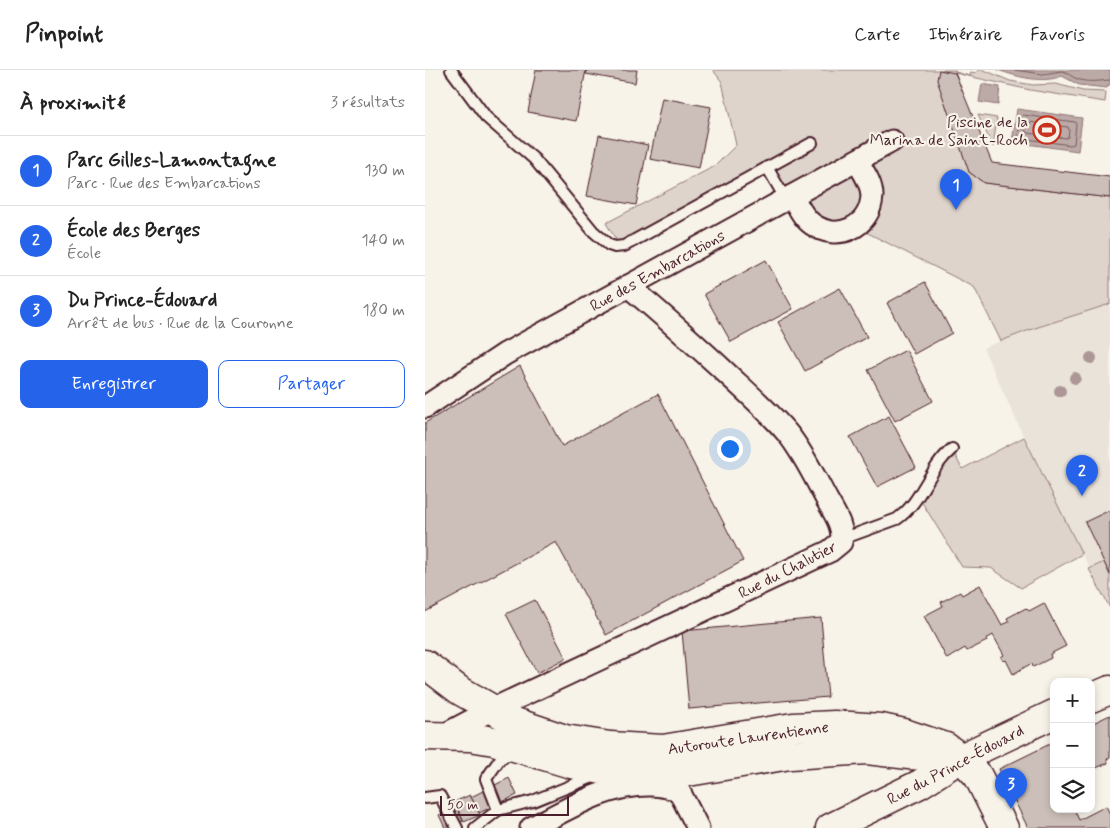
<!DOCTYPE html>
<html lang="fr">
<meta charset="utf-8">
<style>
:root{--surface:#fff;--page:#f6f6f6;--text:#222;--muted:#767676;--line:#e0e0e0;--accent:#2563eb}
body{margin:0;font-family:Mynerve,sans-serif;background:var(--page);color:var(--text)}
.controls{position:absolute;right:15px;bottom:15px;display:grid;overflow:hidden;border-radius:10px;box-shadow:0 2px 8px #0003}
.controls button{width:45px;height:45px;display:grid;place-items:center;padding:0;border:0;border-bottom:1px solid var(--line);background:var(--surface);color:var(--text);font:25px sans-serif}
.scale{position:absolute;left:15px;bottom:12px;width:129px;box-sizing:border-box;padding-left:5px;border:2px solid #4a1f2b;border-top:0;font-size:14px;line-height:18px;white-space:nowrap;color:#4a1f2b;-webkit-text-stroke:4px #f7f3e8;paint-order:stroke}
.you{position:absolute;left:304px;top:378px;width:18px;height:18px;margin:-12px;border:4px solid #fff;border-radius:50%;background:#1a73e8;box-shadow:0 0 0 8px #1a73e833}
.badge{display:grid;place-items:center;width:32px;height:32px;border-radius:50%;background:var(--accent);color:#fff;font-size:16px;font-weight:700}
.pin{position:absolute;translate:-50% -41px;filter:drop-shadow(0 1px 2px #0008)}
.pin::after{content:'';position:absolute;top:26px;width:18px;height:15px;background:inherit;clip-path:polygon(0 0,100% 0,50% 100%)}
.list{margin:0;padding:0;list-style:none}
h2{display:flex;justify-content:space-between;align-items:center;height:65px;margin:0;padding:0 20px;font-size:21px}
h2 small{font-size:16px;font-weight:400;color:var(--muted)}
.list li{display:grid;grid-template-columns:32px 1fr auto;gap:15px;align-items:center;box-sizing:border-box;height:70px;padding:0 20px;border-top:1px solid var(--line)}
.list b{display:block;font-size:19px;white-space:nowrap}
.list p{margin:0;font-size:16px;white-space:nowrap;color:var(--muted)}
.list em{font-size:16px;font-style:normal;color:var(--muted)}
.actions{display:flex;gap:10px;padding:15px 20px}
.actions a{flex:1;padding:11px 0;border:1px solid var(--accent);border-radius:10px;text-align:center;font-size:18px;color:var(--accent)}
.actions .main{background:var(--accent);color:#fff}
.icon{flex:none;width:28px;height:28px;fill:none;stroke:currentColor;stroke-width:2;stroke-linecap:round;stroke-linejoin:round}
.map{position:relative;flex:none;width:685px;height:758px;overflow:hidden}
header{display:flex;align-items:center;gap:30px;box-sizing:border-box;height:70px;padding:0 25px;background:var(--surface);border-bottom:1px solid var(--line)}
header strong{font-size:24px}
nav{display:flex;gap:28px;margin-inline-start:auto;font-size:18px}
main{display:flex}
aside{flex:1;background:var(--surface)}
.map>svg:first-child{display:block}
.built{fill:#eae3da}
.green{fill:#ded4cc;stroke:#947a7c}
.water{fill:#bcaaa7;stroke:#8e7275}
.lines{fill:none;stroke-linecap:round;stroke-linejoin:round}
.shore{stroke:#78575d;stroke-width:1}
.building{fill:#ccbfb9;stroke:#4a1f2b}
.lane-casing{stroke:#4a1f2b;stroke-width:14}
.street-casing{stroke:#4a1f2b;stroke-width:25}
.secondary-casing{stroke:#4a1f2b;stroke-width:31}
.primary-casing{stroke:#4a1f2b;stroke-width:31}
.lane{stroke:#f7f3e8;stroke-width:10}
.street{stroke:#f7f3e8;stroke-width:21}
.secondary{stroke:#f7f3e8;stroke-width:28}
.primary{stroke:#f7f3e8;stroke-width:28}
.tree{fill:#ac9796}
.labels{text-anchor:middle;stroke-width:4.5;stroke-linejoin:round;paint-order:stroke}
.poi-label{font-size:16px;fill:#4a1f2b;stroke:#f7f3e8;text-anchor:end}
.street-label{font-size:16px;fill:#4a1f2b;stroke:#f7f3e8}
</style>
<header>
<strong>Pinpoint</strong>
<nav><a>Carte</a><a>Itinéraire</a><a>Favoris</a></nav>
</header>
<main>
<aside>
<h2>À proximité<small>3 résultats</small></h2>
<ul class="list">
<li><span class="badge">1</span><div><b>Parc Gilles-Lamontagne</b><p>Parc · Rue des Embarcations</p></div><em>130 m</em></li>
<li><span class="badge">2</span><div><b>École des Berges</b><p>École</p></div><em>140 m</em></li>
<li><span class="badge">3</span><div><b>Du Prince-Édouard</b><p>Arrêt de bus · Rue de la Couronne</p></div><em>180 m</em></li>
</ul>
<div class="actions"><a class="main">Enregistrer</a><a>Partager</a></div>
</aside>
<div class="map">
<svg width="685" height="758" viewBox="0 0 685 758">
<rect width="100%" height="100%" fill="#f7f3e8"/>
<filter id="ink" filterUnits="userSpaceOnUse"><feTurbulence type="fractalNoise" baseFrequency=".02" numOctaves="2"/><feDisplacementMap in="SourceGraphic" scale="10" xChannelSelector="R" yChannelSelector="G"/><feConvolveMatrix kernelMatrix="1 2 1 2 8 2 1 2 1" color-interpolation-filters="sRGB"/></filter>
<g filter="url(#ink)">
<polygon class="built" points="685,234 685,535 657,484 599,367 558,278 607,259"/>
<g class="green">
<path d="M288,0h242v2l15,4 1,-4 5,1 2,-3h6l26,11 23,4 23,-1 27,7 23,1 -1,10 -75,-12 -75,-17 14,99 15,11 126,15v106l-78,25 -31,12 -27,-54 -118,-60c-14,-2 -55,-13 -65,-24 -6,-6 -18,-32 -23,-41l-150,81 -12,-20 109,-57 21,-21 -14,-63z"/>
<polygon points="553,45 572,48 568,77"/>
<polygon points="599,367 657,484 596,518 566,498 537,497 493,426 527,379 537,399"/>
<polygon points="679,492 685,505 685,538 664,499"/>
</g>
<g class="water">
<path d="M573,0h112v15h-2l-1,3 -28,-3 -17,-9c-19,8 -45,1 -64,-6z"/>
<polygon points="557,14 575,17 573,35 554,32"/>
<polygon points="592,39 657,48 653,81 587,72"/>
</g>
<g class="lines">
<g class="shore">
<path d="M589,0l29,4 19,-3c6,1 9,6 15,8 11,4 22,2 33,1"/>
<polygon points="598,45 650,52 651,54 649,74 646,75 594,68 593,66 596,47"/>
<polygon points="603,52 643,57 644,60 643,67 641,68 602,63 600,60"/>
</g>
</g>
<g class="building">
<polygon points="111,0 161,0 151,51 103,42"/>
<polygon points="162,0 212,0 210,13 161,4"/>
<polygon points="514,0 530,3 567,93 685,107 685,128 559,113 544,102 512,10"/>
<polygon points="237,28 286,37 274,98 225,89"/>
<polygon points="174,65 223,75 211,135 162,126"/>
<polygon points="341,190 368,239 306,272 279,224"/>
<polygon points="500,212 527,263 489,284 462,233"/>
<polygon points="415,218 442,267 380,301 353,252"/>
<polygon points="481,280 508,331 470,351 443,300"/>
<polygon points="95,296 137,376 233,324 318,491 181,565 131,472 0,542 0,353"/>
<polygon points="464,346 491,397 452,417 425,367"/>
<polygon points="685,440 685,505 660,452"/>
<polygon points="555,515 577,555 584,552 582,548 601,538 604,541 619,533 641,576 625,584 626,588 608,597 607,593 588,604 581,590 578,591 576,587 579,585 568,565 561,569 562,571 542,581 540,578 522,589 499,546 518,536 516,532 535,522 537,525"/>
<polygon points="110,530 141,588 112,603 81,544"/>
<polygon points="396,548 403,627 264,639 257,561"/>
<polygon points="685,645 685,687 682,689 683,693 666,700 666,654"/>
<polygon points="629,672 629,739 649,739 654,750 681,736 685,744 685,758 603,758 574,699"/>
<polygon points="84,708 92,725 54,743 46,727"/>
<polygon points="45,725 55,745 39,752 29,732"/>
<polygon points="31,736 38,751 20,758 14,745"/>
</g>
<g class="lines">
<g class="lane-casing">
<g id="lane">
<polyline points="26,0 61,47 109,89 168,161 184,175 190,177 199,176 387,73"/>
<polyline points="342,97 361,130"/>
<path d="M417,469l55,-20c25,-17 31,-50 55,-70"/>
<polyline points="0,728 15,726 32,758"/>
<polyline points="73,740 108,731 170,706"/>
<polyline points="50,758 73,740 61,709 75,689 87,682"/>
</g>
</g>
<g class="street-casing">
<g id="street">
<path d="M367,126c6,10 11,22 20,28 25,18 58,4 60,-28 0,-13 -9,-25 -15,-35"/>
<polyline points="0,337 80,284 467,71"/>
<path d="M17,666l51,-27 337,-158 11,-9c4,-14 -7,-29 -14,-42 -12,-22 -23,-46 -39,-66 -20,-24 -45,-45 -68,-67 -30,-27 -60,-55 -92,-81"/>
<path d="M106,758c39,-20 76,-44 120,-43 9,0 19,3 27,4l20,39"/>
</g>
</g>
<g class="secondary-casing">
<g id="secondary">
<polyline points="666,628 685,620"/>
<polyline points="0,666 45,667 69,671 146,694 182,701 263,702 365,685 442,680 484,685 536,688"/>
<polyline points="405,758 495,714 536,688 629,644"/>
</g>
</g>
<g class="primary-casing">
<polyline id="primary" points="0,594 34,620 90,652 140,669 185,676 238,679 368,657 410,655 456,658 479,663 521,677 536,688 553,706 579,758"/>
</g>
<use href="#lane" class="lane"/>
<use href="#street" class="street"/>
<use href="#secondary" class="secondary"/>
<use href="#primary" class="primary"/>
</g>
<g class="tree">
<circle cx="666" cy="288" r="6"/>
<circle cx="650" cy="308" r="6"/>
<circle cx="635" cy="321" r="6"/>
</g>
</g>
<defs>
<g id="stadium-ring" transform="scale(1.4375)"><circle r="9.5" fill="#f7f3e8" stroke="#c8321e" stroke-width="1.5"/><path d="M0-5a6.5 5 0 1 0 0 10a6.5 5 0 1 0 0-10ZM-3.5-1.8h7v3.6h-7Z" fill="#c8321e"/></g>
</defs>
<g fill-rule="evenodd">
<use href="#stadium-ring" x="622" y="60"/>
</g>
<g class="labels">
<g class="poi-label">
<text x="603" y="57">Piscine de la<tspan x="603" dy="18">Marina de Saint-Roch</tspan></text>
</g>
<g class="street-label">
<text transform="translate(232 200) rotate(-29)" y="6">Rue des Embarcations</text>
<text transform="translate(362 499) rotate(-27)" y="6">Rue du Chalutier</text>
<text transform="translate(323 667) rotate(-8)" y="6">Autoroute Laurentienne</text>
<text transform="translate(530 694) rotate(-28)" y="6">Rue du Prince-Édouard</text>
</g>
</g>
</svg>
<div class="controls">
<button>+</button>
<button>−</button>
<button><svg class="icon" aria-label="layers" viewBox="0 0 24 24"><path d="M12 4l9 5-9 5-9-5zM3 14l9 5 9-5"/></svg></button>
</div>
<div class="scale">50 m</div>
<div class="you"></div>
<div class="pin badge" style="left:531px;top:140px">1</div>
<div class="pin badge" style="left:657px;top:426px">2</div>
<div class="pin badge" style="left:586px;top:739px">3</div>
</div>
</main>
